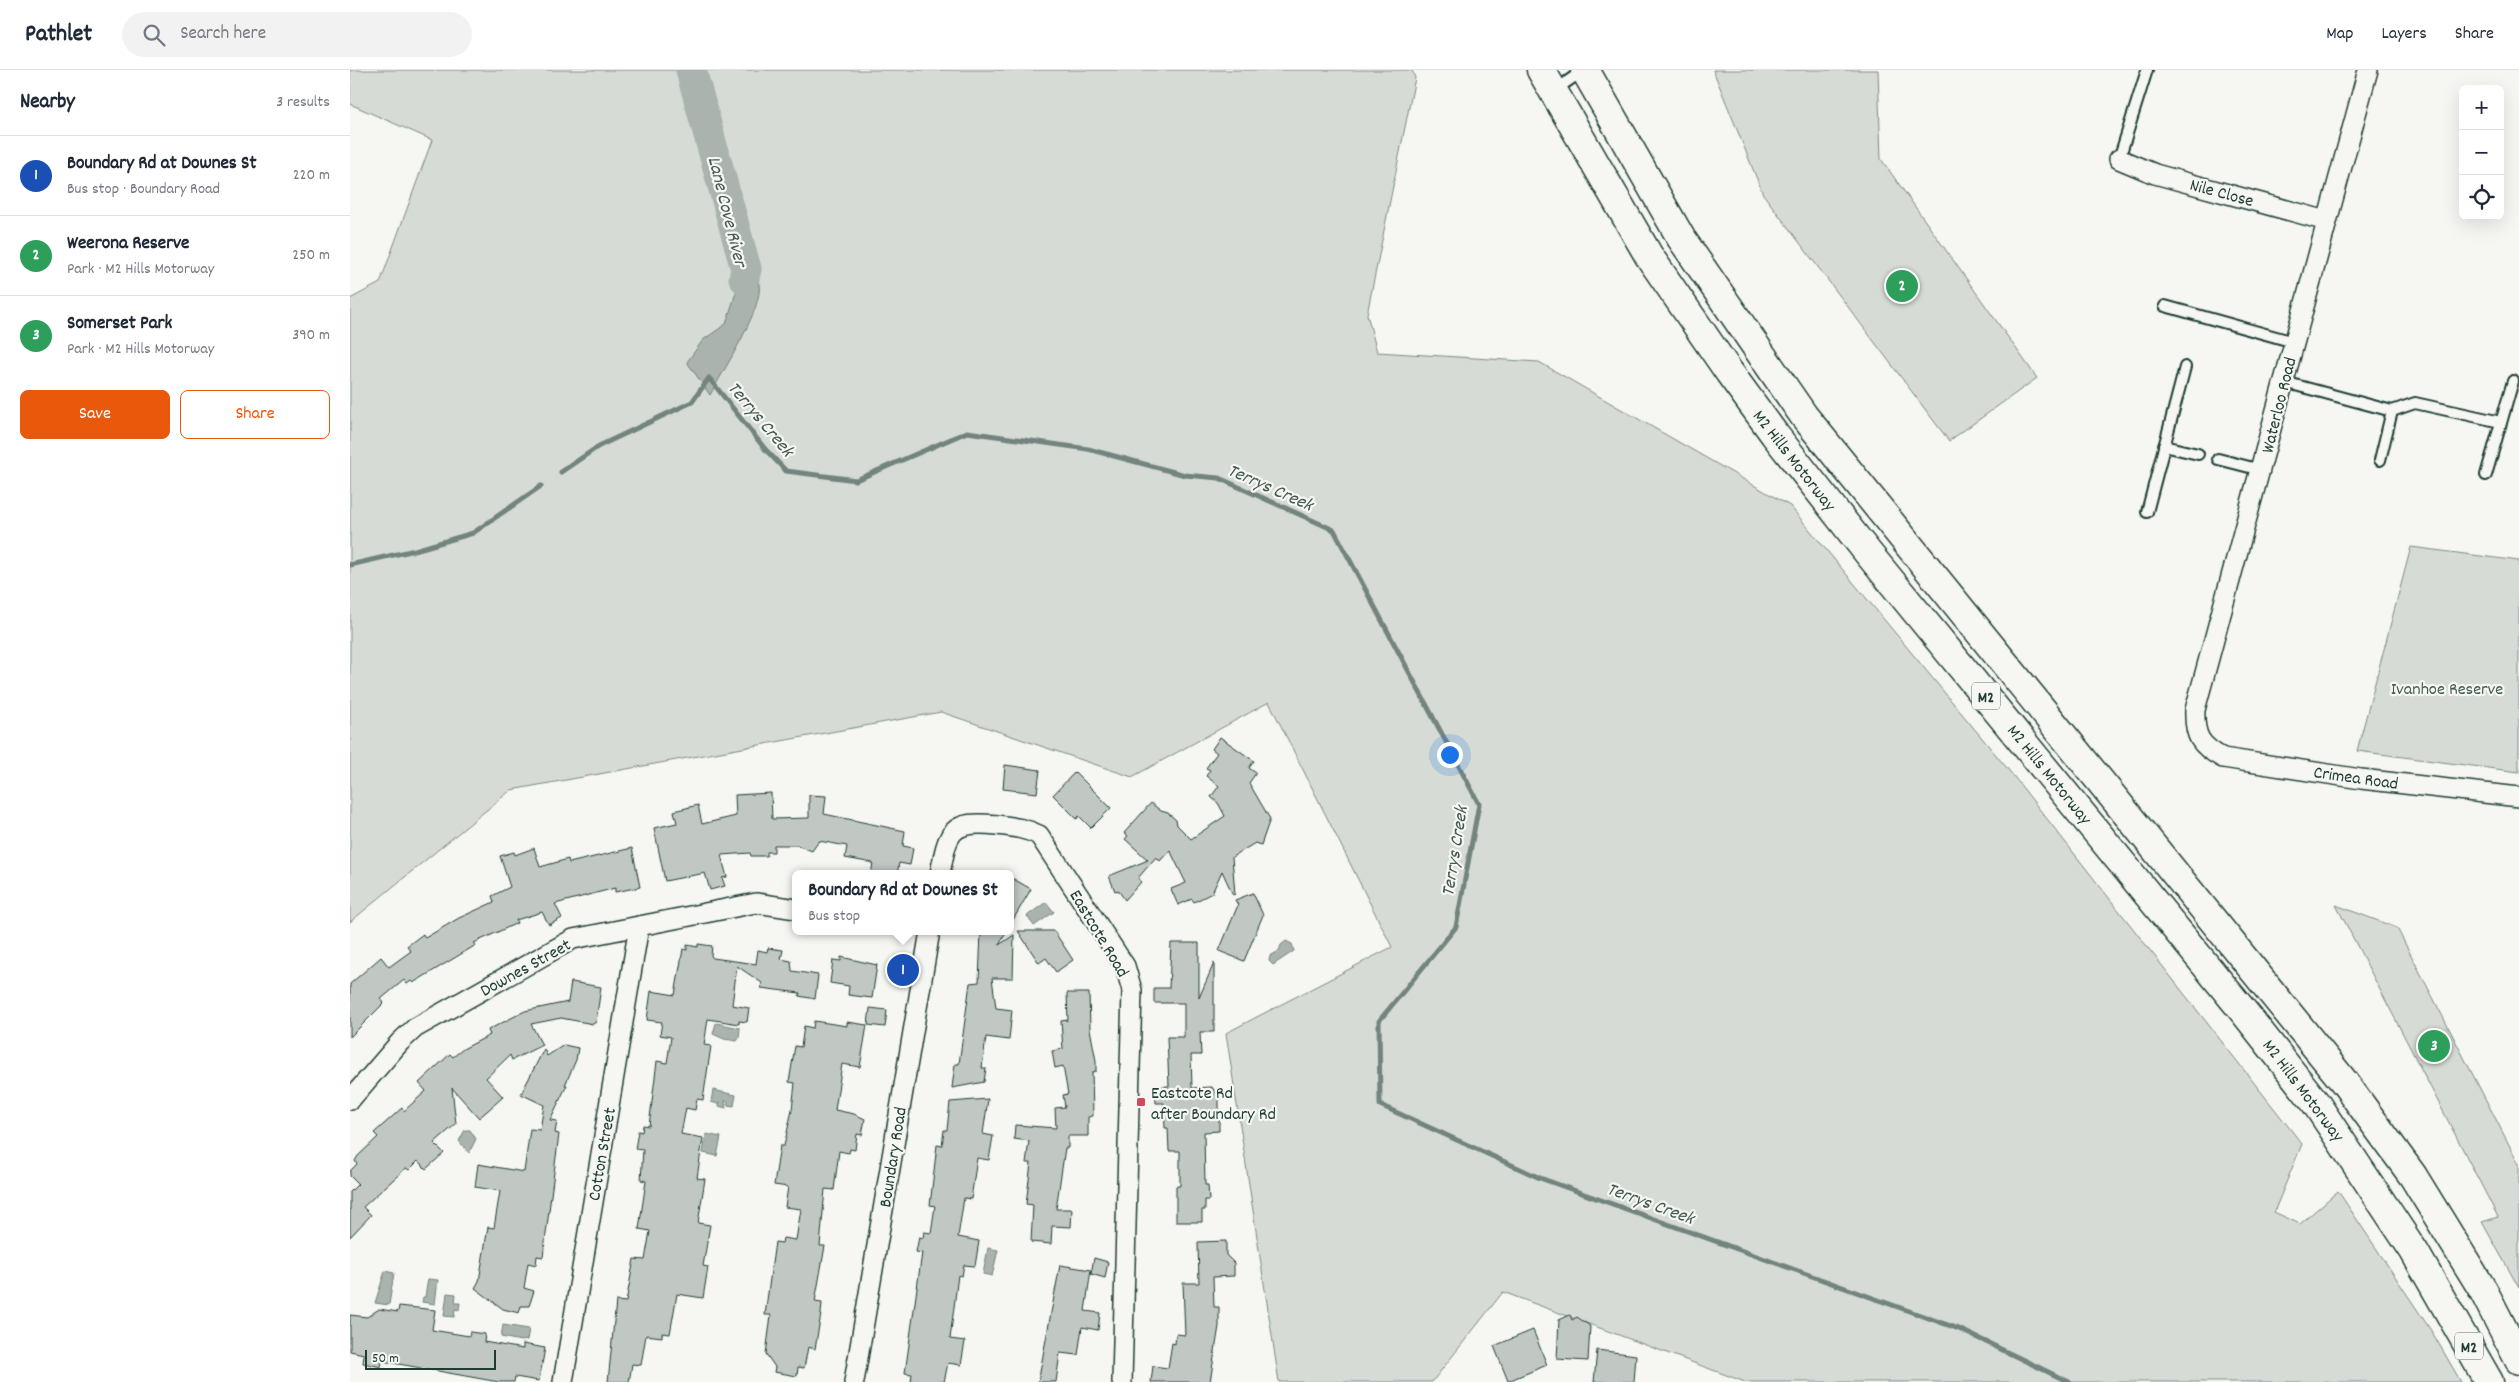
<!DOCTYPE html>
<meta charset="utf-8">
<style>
:root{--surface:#fff;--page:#f2f2f3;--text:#1f2937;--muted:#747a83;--line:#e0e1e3;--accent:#ea580c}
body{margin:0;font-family:Dekko,sans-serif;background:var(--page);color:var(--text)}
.controls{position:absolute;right:15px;top:15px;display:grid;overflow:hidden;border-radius:8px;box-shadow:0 5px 20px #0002}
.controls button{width:45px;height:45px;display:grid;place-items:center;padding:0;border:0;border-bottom:1px solid var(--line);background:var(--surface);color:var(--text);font:25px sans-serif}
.scale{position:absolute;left:15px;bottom:12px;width:131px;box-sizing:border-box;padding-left:5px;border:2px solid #1f3d34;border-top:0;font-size:14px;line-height:18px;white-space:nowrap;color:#1f3d34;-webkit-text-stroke:4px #f6f6f2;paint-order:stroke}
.you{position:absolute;left:1099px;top:684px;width:18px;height:18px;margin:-12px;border:4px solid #fff;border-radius:50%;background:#1a73e8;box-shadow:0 0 0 8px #1a73e833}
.badge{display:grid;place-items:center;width:32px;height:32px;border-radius:50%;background:var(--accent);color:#fff;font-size:16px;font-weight:700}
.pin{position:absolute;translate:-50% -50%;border:2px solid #fff;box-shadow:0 1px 5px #0006}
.popup{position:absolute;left:442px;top:800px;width:222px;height:65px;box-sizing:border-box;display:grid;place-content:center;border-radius:8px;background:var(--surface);filter:drop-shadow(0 1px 4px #0005);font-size:16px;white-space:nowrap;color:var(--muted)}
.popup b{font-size:19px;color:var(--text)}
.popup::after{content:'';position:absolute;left:50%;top:100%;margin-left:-10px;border:10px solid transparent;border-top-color:var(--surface)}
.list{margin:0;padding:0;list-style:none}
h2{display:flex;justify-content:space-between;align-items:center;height:65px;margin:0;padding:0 20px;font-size:21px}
h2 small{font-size:16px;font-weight:400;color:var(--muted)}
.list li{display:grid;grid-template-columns:32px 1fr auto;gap:15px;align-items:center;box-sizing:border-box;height:80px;padding:0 20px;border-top:1px solid var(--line)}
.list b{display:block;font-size:19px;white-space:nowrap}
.list p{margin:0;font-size:16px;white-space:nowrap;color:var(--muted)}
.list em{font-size:16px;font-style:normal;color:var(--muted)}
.actions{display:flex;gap:10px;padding:15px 20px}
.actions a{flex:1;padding:11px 0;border:1px solid var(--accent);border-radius:8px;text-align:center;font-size:18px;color:var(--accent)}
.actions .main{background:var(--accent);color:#fff}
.icon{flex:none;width:28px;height:28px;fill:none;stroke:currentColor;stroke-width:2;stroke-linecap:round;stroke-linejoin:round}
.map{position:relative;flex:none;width:2169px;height:1312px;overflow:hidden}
header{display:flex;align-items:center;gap:30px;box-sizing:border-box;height:70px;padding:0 25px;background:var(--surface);border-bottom:1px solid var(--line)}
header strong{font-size:24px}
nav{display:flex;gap:28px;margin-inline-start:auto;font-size:18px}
.search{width:350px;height:45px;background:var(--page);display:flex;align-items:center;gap:12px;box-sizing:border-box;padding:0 18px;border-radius:28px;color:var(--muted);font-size:19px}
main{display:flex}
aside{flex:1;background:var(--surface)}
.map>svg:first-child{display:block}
.green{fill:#d6dbd6;stroke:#7a8c85}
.water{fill:#aab3ae;stroke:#72847d}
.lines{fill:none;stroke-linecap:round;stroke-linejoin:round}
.stream{stroke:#72847d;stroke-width:5}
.river{stroke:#aab3ae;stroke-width:31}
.building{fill:#c1c8c3;stroke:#1f3d34}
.lane-casing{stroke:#1f3d34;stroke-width:14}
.street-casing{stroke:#1f3d34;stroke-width:22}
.highway-casing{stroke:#1f3d34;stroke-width:31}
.lane{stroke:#f6f6f2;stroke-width:10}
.street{stroke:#f6f6f2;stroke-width:19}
.highway{stroke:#f6f6f2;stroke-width:28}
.poi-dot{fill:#d1495b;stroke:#f6f6f2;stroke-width:2}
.labels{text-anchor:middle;stroke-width:4.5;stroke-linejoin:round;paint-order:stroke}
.shield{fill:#f6f6f2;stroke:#60746d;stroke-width:1}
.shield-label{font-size:16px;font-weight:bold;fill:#1f3d34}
.street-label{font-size:18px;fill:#1f3d34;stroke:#f6f6f2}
.park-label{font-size:18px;fill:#445d54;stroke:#f6f6f2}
.poi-label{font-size:18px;fill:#1f3d34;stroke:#f6f6f2;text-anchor:start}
.water-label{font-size:19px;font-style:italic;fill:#425a52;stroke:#f6f6f2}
</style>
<header>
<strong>Pathlet</strong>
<div class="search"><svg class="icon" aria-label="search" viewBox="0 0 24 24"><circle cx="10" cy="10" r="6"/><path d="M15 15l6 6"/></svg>Search here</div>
<nav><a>Map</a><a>Layers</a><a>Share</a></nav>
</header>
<main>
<aside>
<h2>Nearby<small>3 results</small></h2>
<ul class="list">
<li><span class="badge" style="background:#1a4fb4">1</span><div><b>Boundary Rd at Downes St</b><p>Bus stop · Boundary Road</p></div><em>220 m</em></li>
<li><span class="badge" style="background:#2e9e5b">2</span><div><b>Weerona Reserve</b><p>Park · M2 Hills Motorway</p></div><em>250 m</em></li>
<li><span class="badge" style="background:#2e9e5b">3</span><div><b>Somerset Park</b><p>Park · M2 Hills Motorway</p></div><em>390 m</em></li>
</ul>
<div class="actions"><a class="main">Save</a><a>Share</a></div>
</aside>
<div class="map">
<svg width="2169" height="1312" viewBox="0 0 2169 1312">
<rect width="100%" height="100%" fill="#f6f6f2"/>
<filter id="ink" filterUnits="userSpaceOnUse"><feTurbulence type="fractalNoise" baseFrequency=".02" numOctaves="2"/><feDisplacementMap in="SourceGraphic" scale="10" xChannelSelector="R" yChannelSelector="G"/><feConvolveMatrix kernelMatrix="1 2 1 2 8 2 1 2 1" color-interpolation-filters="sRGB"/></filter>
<g filter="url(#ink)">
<g class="green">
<polygon points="0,0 1062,0 1065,8 1017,244 1027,282 1189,292 1440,436 1661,703 1952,1074 1924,1142 1950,1154 1988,1121 2082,1262 2111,1312 1395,1312 1153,1222 1082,1312 929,1312 876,963 1042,877 919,632 782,707 591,642 161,720 0,852 0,229 30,213 82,70 0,34"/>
<polygon points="1363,0 1528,0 1531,89 1687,308 1599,371 1413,124"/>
<polygon points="2061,477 2169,491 2169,702 2007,681"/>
<polygon points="1986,835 2047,858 2169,1094 2169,1218 2132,1152 2148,1147"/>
</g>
<g class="water">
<path d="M380,156c11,17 25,37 29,58 5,23 -37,89 -49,111l-23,-33 16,-22 23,-16 12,-38z"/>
<polygon points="696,832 704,842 684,856 677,846"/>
<polygon points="936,871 942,874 944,881 923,895 919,891 920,886 929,881 931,875"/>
<polygon points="366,953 390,958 389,968 387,971 374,969 363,964"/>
<polygon points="363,1020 386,1025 384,1036 377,1035 378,1032 375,1031 376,1038 369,1036 370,1031 368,1034 361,1032"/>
<polygon points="115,1060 120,1060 126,1069 119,1083 109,1071"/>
<polygon points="356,1064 371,1067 367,1086 353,1083"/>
<polygon points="638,1178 648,1180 642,1206 633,1204"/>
<polygon points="35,1201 44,1203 39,1235 25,1233"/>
<polygon points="78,1209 88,1210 85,1234 72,1232 73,1227 75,1227"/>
<polygon points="97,1223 106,1224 105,1233 110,1233 109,1240 105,1239 104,1247 94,1246"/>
<polygon points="153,1255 179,1259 177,1270 171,1271 151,1267"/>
</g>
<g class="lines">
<g class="stream">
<polyline points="211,402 249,376 342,332 359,308 415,379 436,401 506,410 617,362 738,379 835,405 869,408 984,460 1129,734 1106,857 1029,951 1030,1035 1190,1108 1609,1259 1719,1312"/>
<polyline points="0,495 65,480 123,463 191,416"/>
</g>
<polyline class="river" points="341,0 396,199 394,208"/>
</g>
<g class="building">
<polygon points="870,667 904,691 899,698 906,703 899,713 920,749 911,775 905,773 882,787 885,824 883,825 872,801 862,823 844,832 842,829 828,835 821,819 836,813 820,780 810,791 806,787 788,808 791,812 775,830 768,820 765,821 759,806 798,790 775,769 778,766 774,763 801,733 811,741 818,743 826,750 827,755 841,769 875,746 868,733 861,727 869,716 856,706 860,700 856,698 867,683 862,679"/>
<polygon points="655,695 690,700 687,723 653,719"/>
<polygon points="725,702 761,738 741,758 729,746 727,749 703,725"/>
<polygon points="421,723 422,749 459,748 459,725 476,726 474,744 555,761 553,776 563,778 560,795 549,793 547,804 521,804 523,793 495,788 497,776 469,771 462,781 447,775 424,775 424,782 417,782 417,786 401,786 400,783 371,785 377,807 372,808 375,816 360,820 355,803 315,811 304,758 327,753 324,741 348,735 352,754 386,746 385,725"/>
<polygon points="184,778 190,797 218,789 219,793 282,778 290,817 265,822 265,818 205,834 212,848 199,855 192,842 166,850 167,853 124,873 126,875 63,913 61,911 57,914 54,910 31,929 34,933 0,967 0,914 31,887 39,897 61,881 57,876 73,864 75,868 109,848 144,832 142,826 160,817 150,786 164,782 165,785"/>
<polygon points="660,807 681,819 660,855"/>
<polygon points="903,823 913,845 894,891 869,881 888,835 885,830"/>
<polygon points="631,861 657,861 649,875 664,865 663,908 642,908 646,938 662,940 659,970 636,967 632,998 636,998 634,1012 602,1018 605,994 609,994 620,913 629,912"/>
<polygon points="668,861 704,861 723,890 706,902 696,888 689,893"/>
<polygon points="821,873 849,873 849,928 864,893 864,962 850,962 851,985 841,985 842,1018 862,1017 869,1028 869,1061 854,1062 855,1115 858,1115 859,1130 855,1130 855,1140 852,1140 852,1152 826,1152 826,1116 830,1116 830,1081 819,1081 818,1058 815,1058 814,1033 806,1033 805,1017 819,1016 817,967 834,967 834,933 804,933 804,918 819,918"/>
<polygon points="348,874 362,876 361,886 363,888 406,894 408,880 417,882 418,878 433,880 431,889 441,891 442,901 468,905 465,929 449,926 450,923 411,918 412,913 387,896 382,935 399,938 397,952 389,951 389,954 358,949 354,975 361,976 353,1030 347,1029 345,1040 336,1038 331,1064 353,1068 347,1108 355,1109 348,1153 360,1155 353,1196 358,1197 353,1228 327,1224 320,1264 312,1263 312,1267 296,1265 291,1295 282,1294 279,1312 258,1312 266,1231 276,1232 284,1189 295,1190 300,1161 289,1159 296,1111 291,1110 293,1080 285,1079 288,1061 292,1062 293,1055 299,1056 307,991 317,993 321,967 310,965 312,952 297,950 301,921 325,925 333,879 337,880 337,875 348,877"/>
<polygon points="491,887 527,895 522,928 498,925 499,916 480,913 483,890 491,891"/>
<polygon points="221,912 251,917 246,952 243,954 211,948 181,954 192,975 162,990 160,985 136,1008 153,1027 129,1048 102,1018 106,1054 84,1073 94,1083 76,1099 68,1091 59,1100 56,1098 13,1137 21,1145 0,1167 0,1122 8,1114 0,1106 0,1101 7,1094 5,1091 8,1086 28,1067 24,1063 52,1038 54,1041 76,1021 69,1013 100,984 103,987 113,979 140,965 138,960 175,941 218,932"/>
<polygon points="717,923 739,923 740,959 746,991 746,1001 742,1002 743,1046 738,1047 738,1066 718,1066 718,1078 715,1078 706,1139 722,1139 721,1157 702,1156 701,1174 681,1172 683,1135 676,1134 681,1093 676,1093 679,1071 664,1069 665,1055 706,1058 705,1038 715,1037 713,1025 718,1024 713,996 705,998 702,981 713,979 711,951 718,950"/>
<polygon points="520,938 537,940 535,957 518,955"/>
<polygon points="464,951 497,956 497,952 517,955 510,997 492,994 485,1040 504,1044 515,1049 512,1065 507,1064 505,1080 500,1079 499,1083 489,1081 484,1120 475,1119 470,1176 475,1176 465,1232 472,1233 471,1244 465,1279 458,1277 454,1298 448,1297 447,1306 424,1302 425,1297 416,1284 421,1245 415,1245 425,1172 432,1173 433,1168 446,1170 451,1139 435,1137 438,1117 424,1115 430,1076 434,1076 442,1040 445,1013 439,1012 445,976 451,977 454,956 463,958"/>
<polygon points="214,975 228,978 226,990 215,1015 217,1015 200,1050 207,1051 205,1063 209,1064 193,1187 187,1186 186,1195 178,1193 174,1218 184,1221 179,1236 171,1236 169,1243 153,1239 125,1218 129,1211 138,1157 144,1158 150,1121 125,1117 128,1094 174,1102 180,1059 190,1060 194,1035 171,1024 194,979 197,986"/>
<polygon points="638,1029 633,1064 643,1066 639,1090 627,1088 621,1129 614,1128 608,1167 629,1171 625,1196 614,1195 612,1206 608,1205 600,1269 615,1271 611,1295 598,1293 594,1312 561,1312 562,1304 555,1303 572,1183 566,1182 569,1167 573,1168 574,1162 581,1163 585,1136 580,1135 587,1075 592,1076 594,1060 597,1060 600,1032"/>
<polygon points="876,1171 876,1185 884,1193 884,1206 863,1207 864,1237 869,1237 869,1256 860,1312 801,1312 803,1296 818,1298 822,1273 825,1274 826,1264 835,1265 833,1213 849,1213 848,1172"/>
<polygon points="744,1188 758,1192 755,1208 741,1204"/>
<polygon points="710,1195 741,1200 735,1241 750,1243 748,1260 732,1257 728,1285 710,1283 706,1312 688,1312"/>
<polygon points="49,1236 85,1240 82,1260 119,1266 120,1262 135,1264 134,1272 173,1279 173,1274 195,1278 189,1311 165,1307 164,1312 149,1312 32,1291 31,1297 13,1293 14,1284 0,1281 0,1245 17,1247 29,1239 48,1242"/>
<polygon points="1220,1245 1222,1250 1227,1247 1240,1256 1238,1291 1207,1289 1209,1250"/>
<polygon points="1183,1260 1197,1295 1158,1311 1144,1276"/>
<polygon points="1247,1280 1286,1285 1284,1312 1244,1312"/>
</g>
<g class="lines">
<g class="lane-casing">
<g id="lane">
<polyline points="1205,20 1234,0"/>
<polyline points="1769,89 1797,0"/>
<polyline points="1815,236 1944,272"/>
<polyline points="1934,312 2042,341 2030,390"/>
<polyline points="2042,341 2065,333 2151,352"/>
<polyline points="1814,376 1848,384"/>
<polyline points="1868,389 1911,400"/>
<polyline points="2136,405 2163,311"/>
<polyline points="1797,442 1835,297"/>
</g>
</g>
<g class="street-casing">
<g id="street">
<path d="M2018,0l-173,640c-1,26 5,36 28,48l138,21 158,18"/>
<polyline points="1769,89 1805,104 1977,151"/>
<path d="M590,804c8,-43 10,-54 57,-49 15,2 28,3 42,10l86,131 7,24 -10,392"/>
<polyline points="0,1030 50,972 65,958 223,869 406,833 446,839"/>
<polyline points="213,1312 289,856"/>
<polyline points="504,1312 580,861"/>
</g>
</g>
<g class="highway-casing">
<g id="highway">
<polyline points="1191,0 1299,186 1379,302 1425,365 1518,483 1894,942 1965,1032 2064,1181 2139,1312"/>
<polyline points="1235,0 1331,168 1454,346 1995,1013 2063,1106 2133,1220 2169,1290"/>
</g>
</g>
<use href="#lane" class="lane"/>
<use href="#street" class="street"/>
<use href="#highway" class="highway"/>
</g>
</g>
<rect class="poi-dot" x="786" y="1027" width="10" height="10" rx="2.5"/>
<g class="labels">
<g class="shield">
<rect x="1622" y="612.5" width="28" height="27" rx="4"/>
<rect x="2105" y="1262.5" width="28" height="27" rx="4"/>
</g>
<g class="shield-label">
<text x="1636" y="632">M2</text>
<text x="2119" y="1282">M2</text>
</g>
<g class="street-label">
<text transform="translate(1872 122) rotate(15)" y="6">Nile Close</text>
<text transform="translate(1928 335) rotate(-76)" y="6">Waterloo Road</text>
<text transform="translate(1445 390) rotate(52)" y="6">M2 Hills Motorway</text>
<text transform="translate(1700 704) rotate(51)" y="6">M2 Hills Motorway</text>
<text transform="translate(2006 707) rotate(8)" y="6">Crimea Road</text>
<text transform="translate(750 863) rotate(59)" y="6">Eastcote Road</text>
<text transform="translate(175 897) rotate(-29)" y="6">Downes Street</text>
<text transform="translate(1954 1020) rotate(53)" y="6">M2 Hills Motorway</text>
<text transform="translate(251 1084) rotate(-80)" y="6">Cotton Street</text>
<text transform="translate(542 1087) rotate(-81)" y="6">Boundary Road</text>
</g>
<g class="park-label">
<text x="2097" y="624">Ivanhoe Reserve</text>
</g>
<g class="poi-label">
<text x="801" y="1028">Eastcote Rd<tspan x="801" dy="21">after Boundary Rd</tspan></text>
</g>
<g class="water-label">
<text transform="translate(379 141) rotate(76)" y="7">Lane Cove River</text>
<text transform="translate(412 348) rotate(50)" y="7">Terrys Creek</text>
<text transform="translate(921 416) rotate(24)" y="7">Terrys Creek</text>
<text transform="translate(1103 781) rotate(-81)" y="7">Terrys Creek</text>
<text transform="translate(1301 1132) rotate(20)" y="7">Terrys Creek</text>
</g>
</g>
</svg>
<div class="controls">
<button>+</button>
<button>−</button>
<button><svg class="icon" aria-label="locate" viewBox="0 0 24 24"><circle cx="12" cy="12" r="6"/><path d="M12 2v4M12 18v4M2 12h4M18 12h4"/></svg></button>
</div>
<div class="scale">50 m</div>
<div class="you"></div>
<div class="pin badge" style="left:553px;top:900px;background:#1a4fb4">1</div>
<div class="popup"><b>Boundary Rd at Downes St</b>Bus stop</div>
<div class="pin badge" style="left:1552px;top:216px;background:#2e9e5b">2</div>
<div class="pin badge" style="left:2084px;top:976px;background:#2e9e5b">3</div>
</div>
</main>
